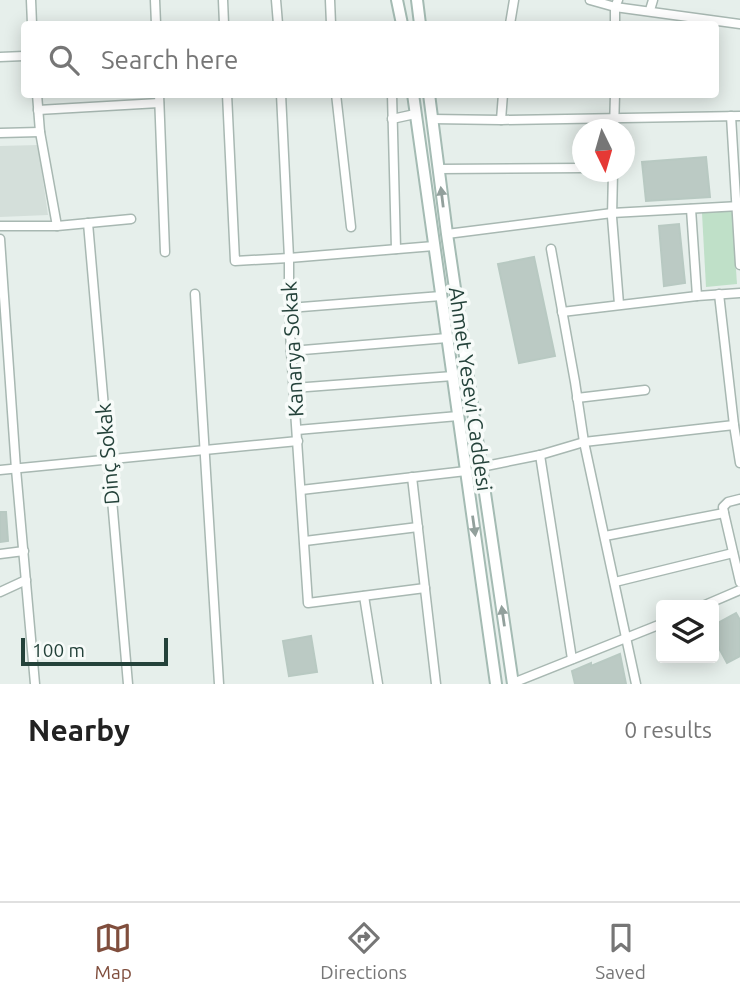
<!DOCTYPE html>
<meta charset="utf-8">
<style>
:root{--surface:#fff;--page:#f6f6f6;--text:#222;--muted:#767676;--line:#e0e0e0;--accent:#804e3d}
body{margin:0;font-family:Ubuntu,sans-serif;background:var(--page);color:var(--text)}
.controls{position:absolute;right:21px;bottom:21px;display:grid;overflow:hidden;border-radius:7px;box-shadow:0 4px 18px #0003}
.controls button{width:63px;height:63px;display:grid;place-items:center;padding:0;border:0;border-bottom:2px solid var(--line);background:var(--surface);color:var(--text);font:35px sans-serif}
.compass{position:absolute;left:572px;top:119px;width:63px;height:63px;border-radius:50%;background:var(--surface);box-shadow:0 4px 18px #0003;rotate:175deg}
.scale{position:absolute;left:21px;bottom:18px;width:147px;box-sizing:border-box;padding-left:7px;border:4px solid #24423a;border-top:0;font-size:19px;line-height:24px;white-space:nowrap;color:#24423a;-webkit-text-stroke:5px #f7fbf9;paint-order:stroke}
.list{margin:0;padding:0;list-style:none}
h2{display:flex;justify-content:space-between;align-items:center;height:91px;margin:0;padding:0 28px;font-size:30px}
h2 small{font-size:23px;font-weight:400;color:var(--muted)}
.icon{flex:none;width:38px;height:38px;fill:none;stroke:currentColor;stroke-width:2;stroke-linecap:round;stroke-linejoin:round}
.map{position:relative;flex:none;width:740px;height:684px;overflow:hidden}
.search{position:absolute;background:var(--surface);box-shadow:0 4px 18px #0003;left:21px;right:21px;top:21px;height:77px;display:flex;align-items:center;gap:18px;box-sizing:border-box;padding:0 24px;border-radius:7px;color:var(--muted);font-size:26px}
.sheet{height:217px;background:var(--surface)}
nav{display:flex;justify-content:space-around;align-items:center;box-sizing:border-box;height:98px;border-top:2px solid var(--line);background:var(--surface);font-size:19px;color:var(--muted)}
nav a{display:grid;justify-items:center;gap:4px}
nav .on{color:var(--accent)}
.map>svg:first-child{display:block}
.built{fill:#d4dfda}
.green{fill:#bfe0c8}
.building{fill:#bbcac4;stroke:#b8c9c2;stroke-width:2}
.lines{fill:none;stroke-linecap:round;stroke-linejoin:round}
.street-casing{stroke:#a8b8b2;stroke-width:11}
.secondary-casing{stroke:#a4bbb3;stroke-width:14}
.street{stroke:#fff;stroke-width:8}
.secondary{stroke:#fff;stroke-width:10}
.oneway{fill:#92a09c}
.labels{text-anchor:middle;stroke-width:7;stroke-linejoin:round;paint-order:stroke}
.street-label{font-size:21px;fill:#24423a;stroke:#f7fbf9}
</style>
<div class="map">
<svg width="740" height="684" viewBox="0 0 740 684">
<rect width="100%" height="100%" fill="#e6efeb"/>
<polygon class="built" points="38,145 48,215 0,217 0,146"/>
<polygon class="green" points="732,211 737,284 706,287 702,213"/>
<g class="building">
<polygon points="706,157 710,197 646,201 642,162"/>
<polygon points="679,224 685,283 664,286 659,226"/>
<polygon points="534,257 555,356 519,363 498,264"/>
<polygon points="0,512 6,512 8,541 0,542"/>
<polygon points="736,613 740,620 740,656 727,663 714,639 714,625"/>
<polygon points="311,636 317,672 289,676 283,641"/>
<polygon points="620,654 626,684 575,684 572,671 591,663 591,666"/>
</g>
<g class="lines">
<g class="street-casing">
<g id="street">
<polyline points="31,0 32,24"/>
<polyline points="155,0 156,24"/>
<polyline points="223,0 224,24"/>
<polyline points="276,0 278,24"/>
<polyline points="330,0 331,24"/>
<polyline points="590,0 615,7 740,24"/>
<polyline points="650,10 653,0"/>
<polyline points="510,24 514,0"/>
<polyline points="615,24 615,7 618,0"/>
<polyline points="0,57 24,56"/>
<polyline points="37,94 40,132 57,226"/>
<polyline points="159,94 165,252"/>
<polyline points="227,94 235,261 289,258 434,246"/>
<polyline points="281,94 289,258 289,308 291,351 308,603 425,588"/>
<polyline points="336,94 351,227"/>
<polyline points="392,94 396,249"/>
<polyline points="38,110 159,103"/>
<polyline points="731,116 740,265"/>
<polyline points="392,119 415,114"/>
<polyline points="432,119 501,120 740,116"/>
<polyline points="501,120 503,94"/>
<polyline points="614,130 615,94"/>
<polyline points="0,133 40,132"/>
<polyline points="439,169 582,168"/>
<polyline points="613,172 612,217 619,304"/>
<polyline points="691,209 697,296"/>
<polyline points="88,223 128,684"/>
<polyline points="0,226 57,226 131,219"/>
<polyline points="447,234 612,213 740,206"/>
<polyline points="0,239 16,469 35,684"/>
<polyline points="551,249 575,382 584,442 636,684"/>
<polyline points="195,294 219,684"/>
<polyline points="719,294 734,425 740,463"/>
<polyline points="289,308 441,296"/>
<polyline points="562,312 697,296 740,293"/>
<polyline points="291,351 447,338"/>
<polyline points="294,388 453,376"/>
<polyline points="577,398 645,390"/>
<polyline points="297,430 458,416"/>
<polyline points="540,455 572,659"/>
<polyline points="481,467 540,455 584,442 734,425"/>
<polyline points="0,470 298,441"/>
<polyline points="412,477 436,684"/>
<polyline points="301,490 466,471"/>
<polyline points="724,513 723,507 728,502 740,499"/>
<polyline points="605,536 724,513 740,582"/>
<polyline points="305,541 418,527"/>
<polyline points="0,554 24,551"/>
<polyline points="615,582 733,553"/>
<polyline points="0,592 26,580"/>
<polyline points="364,596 378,684"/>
<polyline points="705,605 740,590"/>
<polyline points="513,683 661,624"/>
</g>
</g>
<g class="secondary-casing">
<g id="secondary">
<polyline points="397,0 402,24"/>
<polyline points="417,0 420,24"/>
<polyline points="413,94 496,684"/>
<polyline points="429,94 447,234 513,684"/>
</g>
</g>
<use href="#street" class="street"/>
<use href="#secondary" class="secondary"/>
</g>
<defs><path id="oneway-solid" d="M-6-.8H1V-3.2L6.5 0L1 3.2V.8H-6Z" transform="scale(1.75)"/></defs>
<g class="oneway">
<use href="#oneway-solid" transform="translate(442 197) rotate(-97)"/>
<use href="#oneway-solid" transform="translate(474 526) rotate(82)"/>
<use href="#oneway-solid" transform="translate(503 616) rotate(-98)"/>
</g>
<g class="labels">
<g class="street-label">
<text transform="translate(293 349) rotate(-93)" y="7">Kanarya Sokak</text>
<text transform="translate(470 389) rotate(82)" y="7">Ahmet Yesevi Caddesi</text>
<text transform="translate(108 454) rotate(-95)" y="7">Dinç Sokak</text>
</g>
</g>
</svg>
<div class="controls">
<button><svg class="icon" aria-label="layers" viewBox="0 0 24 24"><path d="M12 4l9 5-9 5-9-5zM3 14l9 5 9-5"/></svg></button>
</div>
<svg class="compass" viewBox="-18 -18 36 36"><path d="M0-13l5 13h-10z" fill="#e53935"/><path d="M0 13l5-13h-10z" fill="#767676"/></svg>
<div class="scale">100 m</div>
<div class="search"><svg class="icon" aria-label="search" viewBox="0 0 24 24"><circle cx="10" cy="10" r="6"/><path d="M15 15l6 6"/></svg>Search here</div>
</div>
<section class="sheet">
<h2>Nearby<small>0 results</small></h2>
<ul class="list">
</ul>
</section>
<nav>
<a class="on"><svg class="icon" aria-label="map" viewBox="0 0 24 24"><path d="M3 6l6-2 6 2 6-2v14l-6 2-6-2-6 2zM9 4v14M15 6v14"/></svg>Map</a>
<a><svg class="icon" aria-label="directions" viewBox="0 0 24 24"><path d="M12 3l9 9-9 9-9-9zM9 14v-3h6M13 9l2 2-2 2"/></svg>Directions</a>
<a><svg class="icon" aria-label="saved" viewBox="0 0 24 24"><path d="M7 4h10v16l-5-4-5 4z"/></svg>Saved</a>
</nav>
